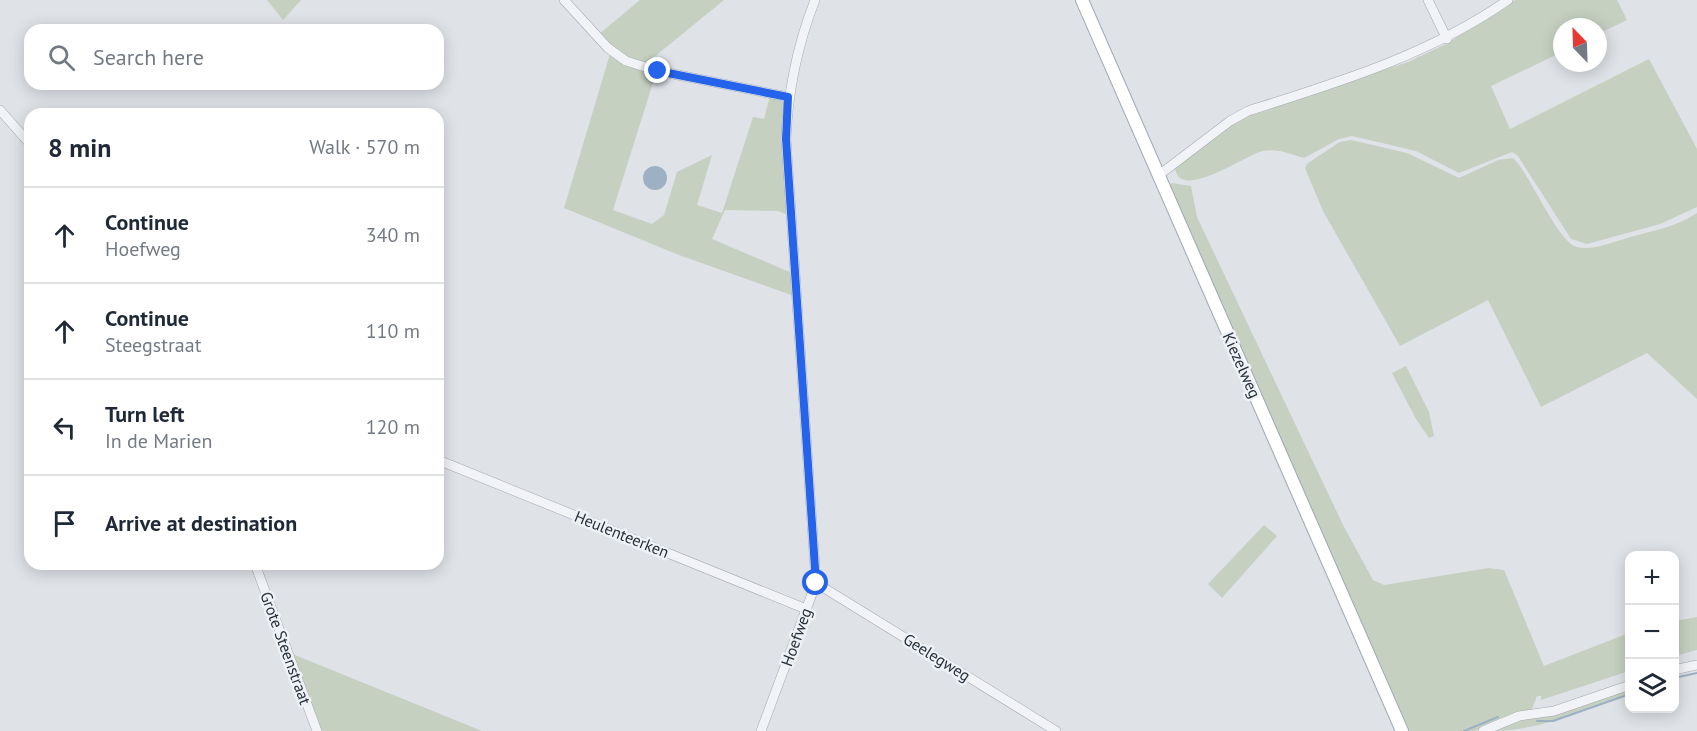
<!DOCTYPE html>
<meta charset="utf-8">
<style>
:root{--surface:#fff;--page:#f6f6f7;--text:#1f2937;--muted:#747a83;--line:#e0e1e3}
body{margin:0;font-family:"PT Sans",sans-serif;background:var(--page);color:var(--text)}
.controls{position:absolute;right:18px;bottom:18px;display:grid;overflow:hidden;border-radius:12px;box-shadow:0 3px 15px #0003}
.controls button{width:54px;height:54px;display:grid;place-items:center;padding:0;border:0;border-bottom:2px solid var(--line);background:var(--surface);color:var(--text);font:30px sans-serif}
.compass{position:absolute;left:1553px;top:18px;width:54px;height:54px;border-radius:50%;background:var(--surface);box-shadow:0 3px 15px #0003;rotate:337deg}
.stop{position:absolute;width:18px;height:18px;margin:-14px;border:4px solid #2563eb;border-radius:50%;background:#fff}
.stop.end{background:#2563eb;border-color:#fff;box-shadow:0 2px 6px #0008}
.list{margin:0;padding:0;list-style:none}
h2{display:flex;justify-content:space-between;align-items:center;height:78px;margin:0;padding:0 24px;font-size:26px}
h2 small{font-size:20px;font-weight:400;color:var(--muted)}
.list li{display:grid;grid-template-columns:39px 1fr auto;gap:18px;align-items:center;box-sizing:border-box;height:96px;padding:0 24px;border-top:2px solid var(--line)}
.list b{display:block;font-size:22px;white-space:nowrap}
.list p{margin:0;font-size:20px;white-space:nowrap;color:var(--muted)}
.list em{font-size:20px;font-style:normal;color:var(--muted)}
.icon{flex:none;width:33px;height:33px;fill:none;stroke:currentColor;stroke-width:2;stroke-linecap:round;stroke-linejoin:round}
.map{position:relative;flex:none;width:1697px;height:731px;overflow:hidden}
.search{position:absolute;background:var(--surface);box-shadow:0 3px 15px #0003;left:24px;top:24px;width:420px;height:66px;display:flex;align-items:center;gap:15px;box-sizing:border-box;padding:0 21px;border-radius:18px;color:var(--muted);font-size:22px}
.panel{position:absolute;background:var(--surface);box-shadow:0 3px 15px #0003;left:24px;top:108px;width:420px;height:462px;border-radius:18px}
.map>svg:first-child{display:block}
.green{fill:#c5d0c1}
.water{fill:#9db1c4}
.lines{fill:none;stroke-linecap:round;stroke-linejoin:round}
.stream{stroke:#9db1c4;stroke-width:2}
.minor-casing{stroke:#a5a9b0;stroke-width:10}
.major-casing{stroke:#9fa7b1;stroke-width:14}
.minor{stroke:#f1f3f6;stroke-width:9}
.major{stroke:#fff;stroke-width:12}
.route{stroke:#2563eb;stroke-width:8}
.labels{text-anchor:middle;stroke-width:5;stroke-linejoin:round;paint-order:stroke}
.street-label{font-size:16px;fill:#29313c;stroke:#eef1f5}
</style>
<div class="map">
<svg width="1697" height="731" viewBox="0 0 1697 731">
<rect width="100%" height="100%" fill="#dfe2e7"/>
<g class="green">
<polygon points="267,0 301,0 283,20"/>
<polygon points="640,0 724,0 643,66 629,61 598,35"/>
<path d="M1515,0h102l10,20 -29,14v-7h-36v25l-71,34 19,43 139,-70 48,90v58l-37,17 -73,20 -16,-5 -53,-83 -6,-4 -53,21 -43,-22 -64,-15 -13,3 -35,19c-13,-4 -27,-10 -41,-7 -15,2 -85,53 -88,16l57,-44 18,-9 158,-52 38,-18z"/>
<polygon points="610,54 656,73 613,210 652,224 664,215 677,172 712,155 697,205 722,213 753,117 764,119 770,96 784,102 788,215 778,211 725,210 712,239 792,273 794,296 679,255 564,208"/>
<path d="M1351,140l56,13 52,25 39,-18 15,-2c18,17 44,84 64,89 15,4 36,-5 50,-9 24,-7 50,-11 70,-25v186l-50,-46 -106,54 -53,-107 -88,46 -77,-135 -18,-43 3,-5 32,-21z"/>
<polygon points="1172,183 1191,186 1197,217 1344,527 1373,580 1384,585 1489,568 1504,570 1544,666 1629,633 1629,671 1541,700 1541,696 1537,696 1532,709 1475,731 1409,731 1169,185"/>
<polygon points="1406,366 1429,412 1434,436 1429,438 1416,419 1392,373"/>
<polygon points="1264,525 1277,536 1222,598 1208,584"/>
<polygon points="1697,617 1697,650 1675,656 1675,621"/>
<polygon points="290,653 482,731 319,731"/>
<path d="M1629,687v7c-48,17 -87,37 -140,37z"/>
</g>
<circle class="water" cx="655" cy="178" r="12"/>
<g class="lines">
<g class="stream">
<polyline points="1674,678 1697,673"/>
<polyline points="1537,721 1553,721 1630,694"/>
<polyline points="1464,731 1498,717"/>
</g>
<g class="minor-casing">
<g id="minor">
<polyline points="564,0 608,48 626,61 658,71 788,97"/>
<polyline points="1428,0 1447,39"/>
<polyline points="0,110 30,144"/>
<path d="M1159,175l71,-54 18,-10c91,-29 181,-56 260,-111"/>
<polyline points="438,460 806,609"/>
<polyline points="255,564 317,731"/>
<polyline points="816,583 1056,731"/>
<polyline points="1674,670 1697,665"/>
<path d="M761,731l55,-148 -30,-444c2,-49 11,-93 29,-139"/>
<polyline points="1483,731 1519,716 1554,711 1630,685"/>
</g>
</g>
<g class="major-casing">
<polyline id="major" points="1082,0 1402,731"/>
</g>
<use href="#minor" class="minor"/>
<use href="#major" class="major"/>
</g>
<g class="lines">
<polyline class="route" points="658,71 788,97 786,139 816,583"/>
</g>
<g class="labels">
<g class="street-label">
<text transform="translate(1242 365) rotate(66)" y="6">Kiezelweg</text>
<text transform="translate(622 534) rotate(22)" y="6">Heulenteerken</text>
<text transform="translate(796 637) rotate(-70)" y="6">Hoefweg</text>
<text transform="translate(286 648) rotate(70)" y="6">Grote Steenstraat</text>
<text transform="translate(937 657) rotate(32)" y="6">Geelegweg</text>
</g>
</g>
</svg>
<div class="controls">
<button>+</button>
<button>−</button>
<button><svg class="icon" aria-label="layers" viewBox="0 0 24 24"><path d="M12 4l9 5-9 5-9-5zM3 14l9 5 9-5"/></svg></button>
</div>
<svg class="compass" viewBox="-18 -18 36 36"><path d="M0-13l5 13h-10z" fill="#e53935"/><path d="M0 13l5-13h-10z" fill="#747a83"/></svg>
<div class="stop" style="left:816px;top:583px"></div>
<div class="stop end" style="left:658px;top:71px"></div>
<div class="search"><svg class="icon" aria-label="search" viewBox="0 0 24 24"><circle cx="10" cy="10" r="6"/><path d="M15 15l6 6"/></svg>Search here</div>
<section class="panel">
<h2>8 min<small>Walk · 570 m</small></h2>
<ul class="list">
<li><svg class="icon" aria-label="ahead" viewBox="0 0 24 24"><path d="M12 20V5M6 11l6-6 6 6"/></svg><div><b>Continue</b><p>Hoefweg</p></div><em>340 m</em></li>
<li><svg class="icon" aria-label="ahead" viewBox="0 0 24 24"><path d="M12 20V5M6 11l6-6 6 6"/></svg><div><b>Continue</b><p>Steegstraat</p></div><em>110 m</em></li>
<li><svg class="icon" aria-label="left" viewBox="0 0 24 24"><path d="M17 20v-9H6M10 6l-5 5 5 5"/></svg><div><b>Turn left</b><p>In de Marien</p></div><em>120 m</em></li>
<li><svg class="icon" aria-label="arrive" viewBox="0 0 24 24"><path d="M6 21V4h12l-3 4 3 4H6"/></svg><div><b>Arrive at destination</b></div></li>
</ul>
</section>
</div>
